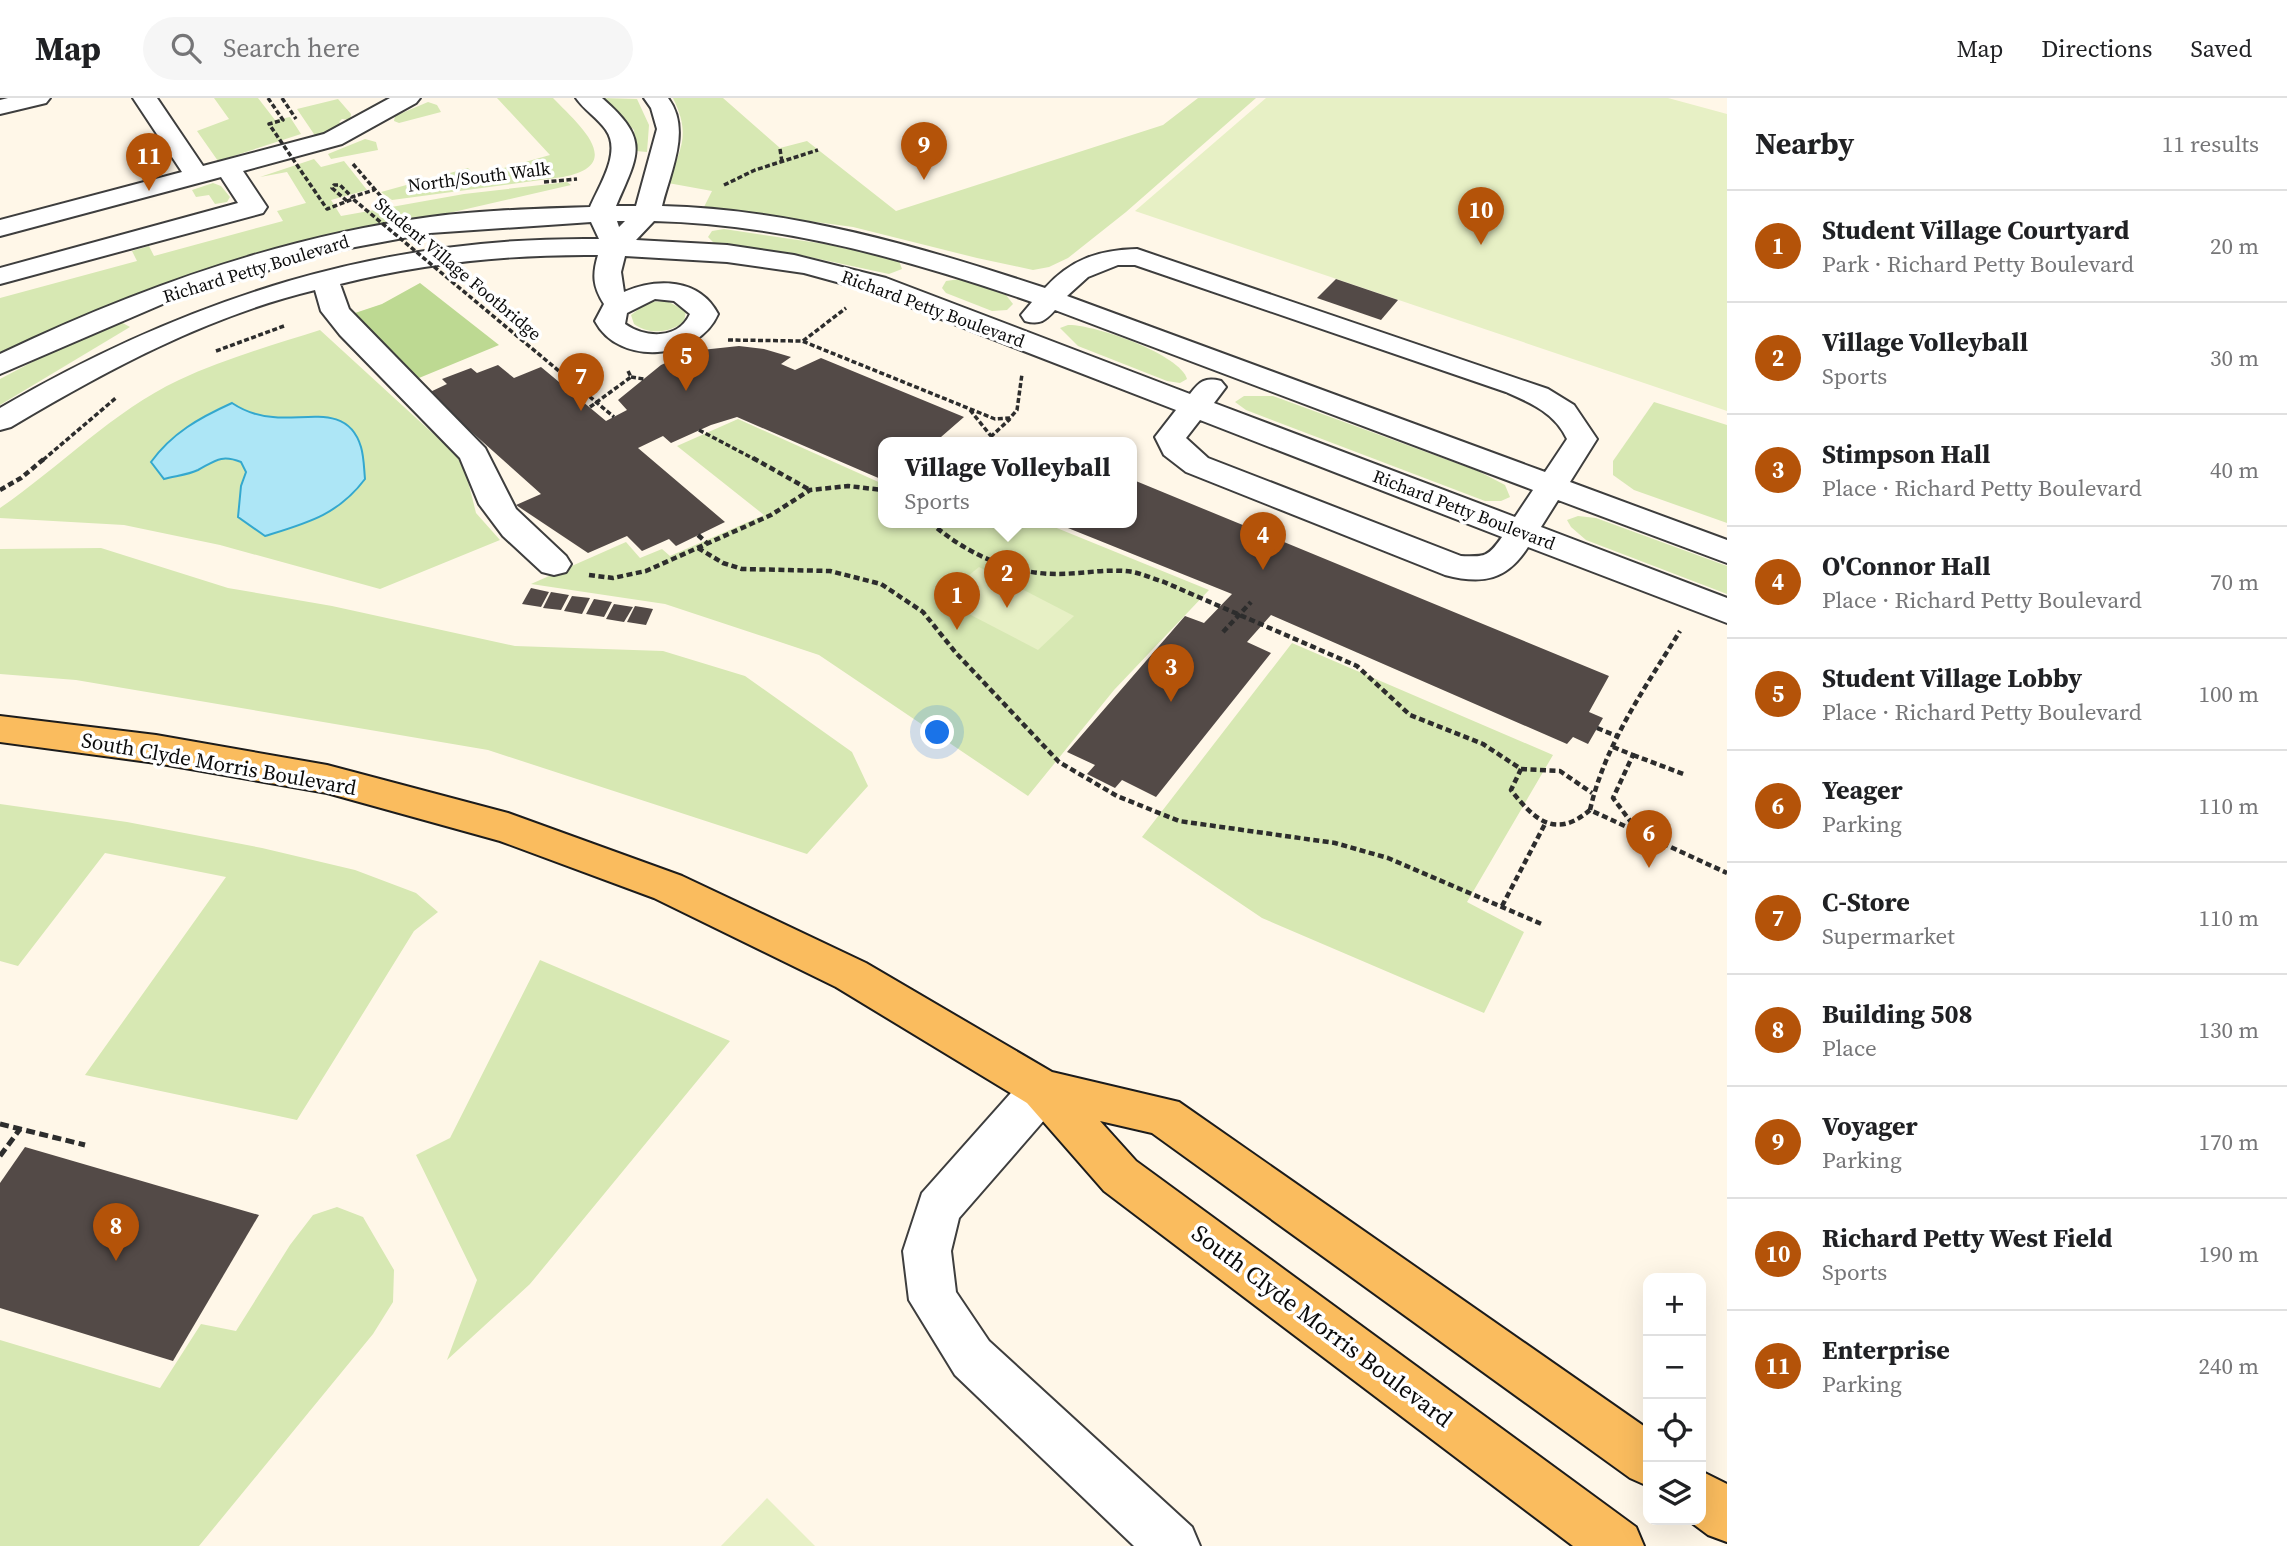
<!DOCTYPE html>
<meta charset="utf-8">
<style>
:root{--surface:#fff;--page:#f6f6f6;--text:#202124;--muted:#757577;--line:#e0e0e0;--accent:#b45309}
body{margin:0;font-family:"Source Serif 4",serif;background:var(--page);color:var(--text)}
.controls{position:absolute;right:21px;bottom:21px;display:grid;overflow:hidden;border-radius:14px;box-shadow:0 7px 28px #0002}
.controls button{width:63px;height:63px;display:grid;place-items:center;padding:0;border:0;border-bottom:2px solid var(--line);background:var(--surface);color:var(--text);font:35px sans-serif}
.you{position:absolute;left:938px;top:635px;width:24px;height:24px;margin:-18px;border:5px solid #fff;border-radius:50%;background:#1a73e8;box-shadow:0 0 0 10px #1a73e833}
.badge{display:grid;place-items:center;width:46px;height:46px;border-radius:50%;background:var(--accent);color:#fff;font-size:23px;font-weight:700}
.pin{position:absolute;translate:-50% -58px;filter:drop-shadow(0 2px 4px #0008)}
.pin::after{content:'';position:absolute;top:37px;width:24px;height:21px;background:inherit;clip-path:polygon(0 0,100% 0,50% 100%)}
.popup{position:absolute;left:878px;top:339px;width:259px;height:91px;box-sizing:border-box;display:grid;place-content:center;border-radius:14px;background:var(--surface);filter:drop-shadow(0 2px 5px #0005);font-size:23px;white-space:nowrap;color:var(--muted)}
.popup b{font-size:26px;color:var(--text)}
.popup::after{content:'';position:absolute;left:50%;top:100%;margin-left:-14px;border:14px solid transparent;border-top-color:var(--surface)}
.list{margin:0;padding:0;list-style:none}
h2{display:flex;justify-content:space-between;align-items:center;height:91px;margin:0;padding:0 28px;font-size:30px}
h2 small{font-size:23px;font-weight:400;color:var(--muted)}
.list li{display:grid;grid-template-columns:46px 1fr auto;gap:21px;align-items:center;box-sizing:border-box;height:112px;padding:0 28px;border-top:2px solid var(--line)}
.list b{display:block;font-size:26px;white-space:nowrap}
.list p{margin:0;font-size:23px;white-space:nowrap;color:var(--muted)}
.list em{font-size:23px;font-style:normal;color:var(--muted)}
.icon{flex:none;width:38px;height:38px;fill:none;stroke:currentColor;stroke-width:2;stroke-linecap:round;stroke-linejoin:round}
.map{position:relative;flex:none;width:1727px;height:1448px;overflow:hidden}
header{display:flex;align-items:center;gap:42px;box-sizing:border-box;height:98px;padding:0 35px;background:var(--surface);border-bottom:2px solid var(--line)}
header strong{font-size:33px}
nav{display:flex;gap:38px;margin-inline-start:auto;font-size:24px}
.search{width:490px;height:63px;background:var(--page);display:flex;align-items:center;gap:18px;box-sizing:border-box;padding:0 24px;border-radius:38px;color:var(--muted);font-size:26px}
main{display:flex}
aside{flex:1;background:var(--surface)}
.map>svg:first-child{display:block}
.green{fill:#d7e8b3}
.forest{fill:#bdd992}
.pitch{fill:#e7f0c5}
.water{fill:#ade6f6;stroke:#34a8ce;stroke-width:2}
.building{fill:#534a47}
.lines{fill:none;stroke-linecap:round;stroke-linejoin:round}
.minor-casing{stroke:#3e3e3e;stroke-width:4}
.major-casing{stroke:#1c1c1c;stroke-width:4}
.path-far2{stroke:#2d2d2d;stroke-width:3.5;stroke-dasharray:5 2.5;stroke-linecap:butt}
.path-far1{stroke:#2d2d2d;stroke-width:4.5;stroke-dasharray:6 3.5;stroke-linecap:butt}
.path{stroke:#2d2d2d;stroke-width:5;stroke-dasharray:9 4.5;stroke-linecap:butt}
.minor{fill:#fff;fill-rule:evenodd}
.major{fill:#fabc5e;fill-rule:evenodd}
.path-bridge{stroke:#2d2d2d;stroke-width:3.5;stroke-dasharray:5 2.5;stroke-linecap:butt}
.labels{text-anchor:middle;stroke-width:7;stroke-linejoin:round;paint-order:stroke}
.far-street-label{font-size:18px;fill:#0b0b0b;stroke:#fff}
.street-label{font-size:21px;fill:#0b0b0b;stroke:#fff}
.near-street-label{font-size:24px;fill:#0b0b0b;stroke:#fff}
</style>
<header>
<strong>Map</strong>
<div class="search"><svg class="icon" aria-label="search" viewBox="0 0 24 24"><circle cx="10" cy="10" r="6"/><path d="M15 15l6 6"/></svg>Search here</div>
<nav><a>Map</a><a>Directions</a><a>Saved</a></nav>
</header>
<main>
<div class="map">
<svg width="1727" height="1448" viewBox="0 0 1727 1448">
<rect width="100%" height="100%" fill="#fff7e8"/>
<g class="green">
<polygon points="214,0 258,0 275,22 290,19 301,36 218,63 197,33 229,21"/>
<path d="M497,0h56c24,25 75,67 10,79l-171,23 -11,-8 87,-24 7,8 75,-21z"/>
<polygon points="601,0 637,1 649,27 647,54 636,53 634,32"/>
<path d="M673,0h50l57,50 27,-7 89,70 267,-86 35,-27h58l-130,114 -58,46 -19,9 -16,3 -56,-12 -124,-31 -149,-20 8,-16 -44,-8c13,-36 23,-48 5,-85z"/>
<polygon points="338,1 351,16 350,22 342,21 339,24 343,27 316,39 297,11"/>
<polygon points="428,4 437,7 441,14 399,25 394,23 395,18"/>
<polygon points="365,41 376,44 378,52 331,61 328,56"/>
<polygon points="314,61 321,69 344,63 367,92 331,102 341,118 464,96 567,84 571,87 423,121 347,133 255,156 125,201 0,256 0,200 137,163 132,153 149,148 154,158 283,123 277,113 306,105 287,74 260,79"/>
<polygon points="213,85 221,88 230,99 227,104 215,106 209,97 196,99 192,92"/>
<polygon points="724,131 825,146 890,160 899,163 902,171 889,176 791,155 714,145 708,139 712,133"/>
<polygon points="960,181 1006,197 1013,206 1007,212 992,213 946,195 942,190 946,183"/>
<path d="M667,203l19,10 -2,11c-15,11 -35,13 -50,2l-3,-9 17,-13z"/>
<polygon points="121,224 130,229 0,307 0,281 74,242"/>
<path d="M1068,227c25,-1 112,29 119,54l-7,4 -13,-2 -89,-35 -18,-18z"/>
<path d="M320,232l143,131 13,52 24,27 -120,49 -160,-44 -96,-20 -124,-7v-10c60,-41 113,-97 179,-128 45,-21 94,-35 141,-50z"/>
<polygon points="1244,298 1273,298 1478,373 1505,387 1510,399 1501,403 1485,403 1246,312 1235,304"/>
<polygon points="1654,304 1727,327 1727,425 1634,392 1613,377 1613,363"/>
<polygon points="738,321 883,386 883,424 1042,424 1209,492 1114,592 1028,698 819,557 665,506 531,486 626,444 640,460 662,451 670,458 764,417 677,348"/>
<polygon points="1578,418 1596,420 1727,468 1727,496 1586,442 1571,429 1567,422"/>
<polygon points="101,450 228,490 332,508 515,548 663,553 745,578 852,654 868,688 807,756 488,652 76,582 0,576 0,451"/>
<polygon points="1292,545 1553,657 1467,804 1524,834 1484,915 1262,820 1142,739"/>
<polygon points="0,706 127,724 262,750 355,772 416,795 438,814 414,833 297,1022 85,977 226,779 105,755 18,868 0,863"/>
<polygon points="540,862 730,943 530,1186 447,1262 477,1182 416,1057 450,1040"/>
<polygon points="337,1109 363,1119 394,1172 393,1204 373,1236 199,1448 0,1448 0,1242 160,1290 201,1226 236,1233 290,1147 313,1117"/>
</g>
<polygon class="forest" points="420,185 499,247 419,280 402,269 349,217 382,206"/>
<g class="pitch">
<polygon points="1266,0 1668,0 1727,16 1727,313 1135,113"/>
<polygon points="979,469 1074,518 1038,552 940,501"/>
<polygon points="767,1400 815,1448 721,1448"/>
</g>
<path class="water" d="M232,305c12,8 26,13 41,14 31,4 75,-14 88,30 3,10 3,22 4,32 -27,36 -58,44 -100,57l-27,-19 3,-31 5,-14 -5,-10c-20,-8 -26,-1 -43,8 -10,5 -24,6 -34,9l-13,-17c21,-29 48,-44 81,-59z"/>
<g class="building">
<polygon points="1336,181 1398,202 1381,222 1317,200"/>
<polygon points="739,248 764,251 791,259 781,266 795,272 821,260 964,319 941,339 952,344 883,344 883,382 737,319 711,327 671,345 663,338 638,350 725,424 676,448 669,441 642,453 627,438 588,455 516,407 541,396 428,295 447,286 442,281 471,270 477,275 498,267 514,280 541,269 606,323 627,312 618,302 661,267 692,253"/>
<polygon points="1131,381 1609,578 1589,614 1603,620 1588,646 1573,639 1567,646 1271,517 1247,544 1271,555 1156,699 1122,682 1115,690 1087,676 1095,667 1067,654 1185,518 1204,525 1232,496 1053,424 1131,424"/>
<polygon points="531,490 549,494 541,509 522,506"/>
<polygon points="551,494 569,497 561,512 543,510"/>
<polygon points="572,498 590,500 582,516 564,513"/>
<polygon points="594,501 612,504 604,519 586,516"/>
<polygon points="614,506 633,509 624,524 606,521"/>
<polygon points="635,508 653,511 646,527 627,524"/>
<polygon points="25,1049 259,1117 173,1263 0,1210 0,1085"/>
</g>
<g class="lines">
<g class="minor-casing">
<g id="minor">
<polygon points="8,0 50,0 46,5 0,16 0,2"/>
<polygon points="133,0 157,0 203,68 324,36 390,0 420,0 416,5 342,46 243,73 267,109 263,115 0,186 0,170 238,105 221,79 0,138 0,122 182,74"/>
<path d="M576,0h26c48,42 37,55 14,108h20l21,-77 -6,-21 -7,-10h24c24,31 2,74 -6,108 131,3 259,41 383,82 26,-29 54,-38 92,-39l411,140 26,16 23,34 -27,43 157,58v23l-169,-63 -17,27 186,71v25l-199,-76c-21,33 -45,38 -83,28l-259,-103 -22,-17 -9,-18 21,-27 -310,-120 -62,-17 -77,-11 -102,-6 -4,16 3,20c33,-14 75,-14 94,22 -20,46 -99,53 -123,7l9,-17c-11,-17 -12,-29 -6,-49 -86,-1 -174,8 -258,29l9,25 136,139 31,61 50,47 5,8 -5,8 -12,3 -12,-3 -39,-36 -24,-32 -19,-46 -120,-123 -19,-24 -6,-21c-108,26 -210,81 -304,137l-11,3v-22c187,-109 380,-172 599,-169l-8,-17 -14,1 -147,10 -107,20 -158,50 -165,71v-20c136,-65 280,-117 430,-137 52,-7 107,-8 160,-10 9,-21 32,-55 16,-77 -8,-12 -22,-20 -30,-32zM617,123h8l-6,6zM654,123c130,3 256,39 378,81l-11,13 4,6c15,4 20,0 30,-11l478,180 -18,27 -301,-114 12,-16 -5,-6c-16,-4 -21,0 -31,13l-304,-116 -92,-23 -67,-10 -91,-5zM1118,167h17l371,127c25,11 49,21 61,47l-22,33 -478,-176 21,-19zM655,201l19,2 16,13c-12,26 -45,24 -65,10l2,-11zM1200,322l302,117c-14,20 -17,20 -41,19l-253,-98 -22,-20z"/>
<polygon points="1043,972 1059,977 1065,991 1059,1005 959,1120 951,1153 956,1194 989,1243 1192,1429 1200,1448 1134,1448 955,1277 909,1202 903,1153 922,1095 1027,977"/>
</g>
</g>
<g class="major-casing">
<g id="major">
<polygon points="0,618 156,637 327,667 508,715 682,778 866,865 1052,974 1179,1004 1648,1331 1648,1388 1630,1380 1152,1035 1100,1023 1136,1063 1636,1429 1644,1448 1573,1448 1104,1093 1027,1005 836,889 654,800 500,743 327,695 156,665 0,644"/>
<polygon points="1701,1373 1727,1386 1727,1444 1708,1437 1688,1422 1701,1422"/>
</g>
</g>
<g class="path-far2">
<polyline points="282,0 296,21"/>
<polyline points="780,51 782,64"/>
<polyline points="353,66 384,102"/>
<polyline points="544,84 577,81"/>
<polyline points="724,87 755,72 818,52"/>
<polyline points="347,103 332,90 334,87 340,87 352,99 374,92"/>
<polyline points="728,242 802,243 995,321 1010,320 1017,312 1022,276"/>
<polyline points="803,243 846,210"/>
<polyline points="216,253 284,228"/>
<polyline points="631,279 644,281"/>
<polyline points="590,309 631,279 628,273"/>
<polyline points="970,312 991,338"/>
<polyline points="699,332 756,362"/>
<polyline points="985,344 1010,321"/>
<polyline points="43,362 117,299"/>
</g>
<g class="path-far1">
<polyline points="753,360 810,392"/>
<polyline points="0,392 21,380 45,360"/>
<path d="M930,424c35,31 80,52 127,52 25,0 52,-6 76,-2 10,2 21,7 31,10l193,84 53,49 73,29 38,25 -10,21c24,31 45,49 79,20l137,63"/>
<polyline points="698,437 707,445"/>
<polyline points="698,450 723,465 742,471 830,473 881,486 923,514 956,555 1059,664 1117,698 1179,723 1335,745 1388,760 1544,827"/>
<polyline points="589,477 613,480 646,473 771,417 810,392 848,388 883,392"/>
<polyline points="1223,534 1251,504"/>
<polyline points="1597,630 1619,639"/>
<polyline points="1613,649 1633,657 1613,700 1637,732"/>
<polyline points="1633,657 1686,677"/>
<polyline points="1521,671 1560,673 1592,695"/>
<path d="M1590,712c15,-66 55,-122 90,-179"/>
<polyline points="1502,808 1546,724"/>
</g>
<g class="path">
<polyline points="0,1026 85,1047"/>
<polyline points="0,1058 20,1031"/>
</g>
<use href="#minor" class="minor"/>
<use href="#major" class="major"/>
<polyline class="path-bridge" points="268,0 283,22 269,26 327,111 353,101 614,319"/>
</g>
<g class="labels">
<g class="far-street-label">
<text transform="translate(479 79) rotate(-7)" y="6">North/South Walk</text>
<text transform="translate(256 171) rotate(-17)" y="6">Richard Petty Boulevard</text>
<text transform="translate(458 171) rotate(40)" y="6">Student Village Footbridge</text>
<text transform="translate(933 211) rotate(20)" y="6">Richard Petty Boulevard</text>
<text transform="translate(1464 412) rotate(21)" y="6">Richard Petty Boulevard</text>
</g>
<g class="street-label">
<text transform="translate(219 666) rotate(10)" y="7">South Clyde Morris Boulevard</text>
</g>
<g class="near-street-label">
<text transform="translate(1322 1228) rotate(37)" y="8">South Clyde Morris Boulevard</text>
</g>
</g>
</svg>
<div class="controls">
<button>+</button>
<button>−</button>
<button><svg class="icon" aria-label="locate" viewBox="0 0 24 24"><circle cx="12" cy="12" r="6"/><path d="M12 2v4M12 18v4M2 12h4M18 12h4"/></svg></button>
<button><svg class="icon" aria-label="layers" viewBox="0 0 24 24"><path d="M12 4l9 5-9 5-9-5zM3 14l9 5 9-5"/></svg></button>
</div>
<div class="you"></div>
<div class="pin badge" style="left:957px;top:532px">1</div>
<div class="pin badge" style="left:1007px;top:510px">2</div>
<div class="popup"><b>Village Volleyball</b>Sports</div>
<div class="pin badge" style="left:1171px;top:604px">3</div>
<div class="pin badge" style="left:1263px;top:472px">4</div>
<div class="pin badge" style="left:686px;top:293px">5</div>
<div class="pin badge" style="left:1649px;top:770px">6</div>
<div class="pin badge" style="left:581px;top:313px">7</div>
<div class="pin badge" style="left:116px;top:1163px">8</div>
<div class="pin badge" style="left:924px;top:82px">9</div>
<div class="pin badge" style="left:1481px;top:147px">10</div>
<div class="pin badge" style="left:149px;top:93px">11</div>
</div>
<aside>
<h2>Nearby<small>11 results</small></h2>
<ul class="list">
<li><span class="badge">1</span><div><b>Student Village Courtyard</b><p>Park · Richard Petty Boulevard</p></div><em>20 m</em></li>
<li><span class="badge">2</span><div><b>Village Volleyball</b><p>Sports</p></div><em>30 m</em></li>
<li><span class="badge">3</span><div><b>Stimpson Hall</b><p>Place · Richard Petty Boulevard</p></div><em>40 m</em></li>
<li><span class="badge">4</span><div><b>O'Connor Hall</b><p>Place · Richard Petty Boulevard</p></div><em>70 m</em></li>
<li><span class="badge">5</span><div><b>Student Village Lobby</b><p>Place · Richard Petty Boulevard</p></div><em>100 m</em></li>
<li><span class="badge">6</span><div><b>Yeager</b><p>Parking</p></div><em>110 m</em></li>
<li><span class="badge">7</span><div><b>C-Store</b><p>Supermarket</p></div><em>110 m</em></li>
<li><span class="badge">8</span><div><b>Building 508</b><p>Place</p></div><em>130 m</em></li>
<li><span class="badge">9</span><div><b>Voyager</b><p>Parking</p></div><em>170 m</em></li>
<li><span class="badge">10</span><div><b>Richard Petty West Field</b><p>Sports</p></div><em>190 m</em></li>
<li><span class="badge">11</span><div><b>Enterprise</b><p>Parking</p></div><em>240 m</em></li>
</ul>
</aside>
</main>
